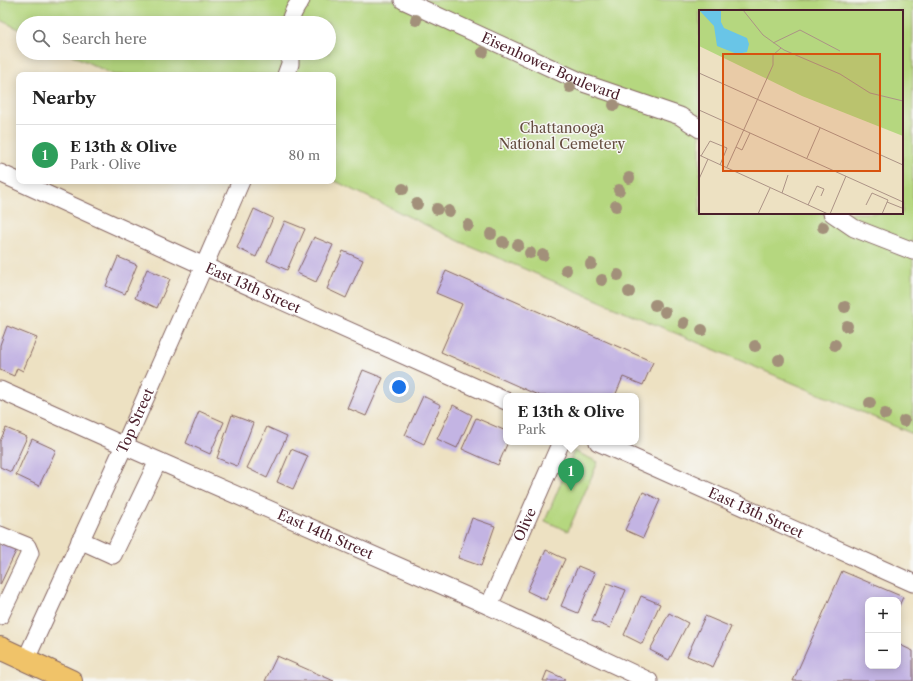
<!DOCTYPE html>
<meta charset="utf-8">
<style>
:root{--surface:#fff;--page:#f6f6f6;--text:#222;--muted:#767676;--line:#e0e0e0;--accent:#b5179e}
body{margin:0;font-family:"Libre Caslon Text",serif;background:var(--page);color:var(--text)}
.controls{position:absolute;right:12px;bottom:12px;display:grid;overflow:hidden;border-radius:8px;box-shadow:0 2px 10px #0003}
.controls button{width:36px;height:36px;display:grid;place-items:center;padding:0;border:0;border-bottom:1px solid var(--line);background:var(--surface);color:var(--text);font:20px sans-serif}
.you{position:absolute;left:399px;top:387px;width:14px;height:14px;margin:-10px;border:3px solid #fff;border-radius:50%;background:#1a73e8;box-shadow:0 0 0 6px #1a73e833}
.badge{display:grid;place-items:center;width:26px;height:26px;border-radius:50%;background:var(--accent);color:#fff;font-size:13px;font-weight:700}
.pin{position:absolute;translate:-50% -33px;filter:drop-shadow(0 1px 2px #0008)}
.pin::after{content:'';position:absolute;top:21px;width:14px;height:12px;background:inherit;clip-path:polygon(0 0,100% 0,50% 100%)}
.popup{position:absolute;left:503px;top:393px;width:136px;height:52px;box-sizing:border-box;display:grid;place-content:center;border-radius:8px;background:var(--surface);filter:drop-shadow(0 1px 3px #0005);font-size:13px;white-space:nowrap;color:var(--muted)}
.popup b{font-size:15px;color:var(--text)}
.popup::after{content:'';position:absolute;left:50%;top:100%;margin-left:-8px;border:8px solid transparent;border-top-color:var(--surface)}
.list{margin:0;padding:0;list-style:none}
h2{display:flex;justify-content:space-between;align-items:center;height:52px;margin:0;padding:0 16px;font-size:17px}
h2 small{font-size:13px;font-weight:400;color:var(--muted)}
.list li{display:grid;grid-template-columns:26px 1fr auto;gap:12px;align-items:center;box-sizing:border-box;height:60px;padding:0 16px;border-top:1px solid var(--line)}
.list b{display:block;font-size:15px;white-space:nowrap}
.list p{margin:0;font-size:13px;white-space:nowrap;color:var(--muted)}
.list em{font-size:13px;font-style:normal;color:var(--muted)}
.icon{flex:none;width:22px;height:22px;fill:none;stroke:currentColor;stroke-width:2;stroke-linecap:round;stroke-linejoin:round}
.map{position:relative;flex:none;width:913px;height:681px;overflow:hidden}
.search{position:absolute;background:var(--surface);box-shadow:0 2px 10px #0003;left:16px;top:16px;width:320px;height:44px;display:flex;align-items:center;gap:10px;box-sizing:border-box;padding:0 14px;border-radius:22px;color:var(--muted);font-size:15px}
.panel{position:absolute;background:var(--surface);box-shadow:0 2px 10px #0003;left:16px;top:72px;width:320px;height:112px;border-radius:8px}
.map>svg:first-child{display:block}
.green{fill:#b5d77f;stroke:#807b55;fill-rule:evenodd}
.building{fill:#c3b4e3}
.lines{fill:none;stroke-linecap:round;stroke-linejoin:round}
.minor-casing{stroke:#836360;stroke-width:19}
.major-casing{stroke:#836360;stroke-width:24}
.minor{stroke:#fff;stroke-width:17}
.major{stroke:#f0c369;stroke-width:22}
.tree{fill:#a2907a}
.labels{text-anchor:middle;stroke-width:3;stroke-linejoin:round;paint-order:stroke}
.street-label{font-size:14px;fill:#4a1f2b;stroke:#f6f6f2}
.park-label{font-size:14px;fill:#654d40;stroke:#f6f6f2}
.inset-road{fill:none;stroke:#ac9386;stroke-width:1}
.view{fill:#d8530f;fill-opacity:0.15;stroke:#d8530f;stroke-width:2}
.inset-edge{fill:none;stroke:#4a1f2b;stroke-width:2}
</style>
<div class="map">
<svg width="913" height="681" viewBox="0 0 913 681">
<rect width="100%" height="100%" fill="#f6f6f2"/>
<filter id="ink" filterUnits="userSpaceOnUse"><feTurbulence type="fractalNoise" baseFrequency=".025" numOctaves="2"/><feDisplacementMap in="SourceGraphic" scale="8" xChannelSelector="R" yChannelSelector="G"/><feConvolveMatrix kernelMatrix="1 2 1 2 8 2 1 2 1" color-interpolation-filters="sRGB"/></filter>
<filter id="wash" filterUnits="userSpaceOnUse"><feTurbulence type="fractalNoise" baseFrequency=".012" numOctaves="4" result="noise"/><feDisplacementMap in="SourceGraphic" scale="16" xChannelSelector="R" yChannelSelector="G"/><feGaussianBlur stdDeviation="0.9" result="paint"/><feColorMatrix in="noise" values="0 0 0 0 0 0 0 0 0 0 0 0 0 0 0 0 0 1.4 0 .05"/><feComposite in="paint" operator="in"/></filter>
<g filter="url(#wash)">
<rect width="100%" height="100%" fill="#ede1c2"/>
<g class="green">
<path d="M0,0h913v434l-452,-192 -128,-62v-105h-219l-46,-22h261v-30h-306v8l-23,-11zM700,11h202v202h-202z"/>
<polygon points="574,451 598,462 568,531 545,521"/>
</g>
<g id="blocks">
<g class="building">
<polygon points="254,209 273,218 256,257 237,248"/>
<polygon points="285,221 305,229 287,270 267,261"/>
<polygon points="314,237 333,245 316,282 297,273"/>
<polygon points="343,251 363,260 346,298 327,289"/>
<polygon points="118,257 137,265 125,294 106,286"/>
<polygon points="147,269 170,279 157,308 135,298"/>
<polygon points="446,271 653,362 643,385 623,377 615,396 540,396 441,352 462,304 436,293"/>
<polygon points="7,326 37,338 23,371 17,368 14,376 0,370 0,345"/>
<polygon points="363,370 383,378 366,416 347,408"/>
<polygon points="423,396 441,405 424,444 405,435"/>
<polygon points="453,405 472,415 457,448 437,439"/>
<polygon points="199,411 224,422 210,454 186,443"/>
<polygon points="232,415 253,423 237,466 217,458"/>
<polygon points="476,418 506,431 506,442 508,442 498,465 462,449"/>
<polygon points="267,427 287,436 267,478 247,468"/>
<polygon points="6,428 27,437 11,472 0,467 0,441"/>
<polygon points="32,439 56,450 39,486 16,475"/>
<polygon points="291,449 308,456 293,489 277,482"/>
<polygon points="643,492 660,500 643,538 625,530"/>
<polygon points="472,518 495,526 481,566 458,558"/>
<polygon points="0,541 17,549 0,585"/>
<polygon points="546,550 565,559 546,600 527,591"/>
<polygon points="578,566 595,573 578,613 561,606"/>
<polygon points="842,571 903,597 898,608 898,600 868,600 868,666 898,666 898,644 913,651 913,681 793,681"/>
<polygon points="607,583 626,590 610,628 592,621"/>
<polygon points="641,596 660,604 642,644 624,635"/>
<polygon points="669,613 688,623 669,660 650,650"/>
<polygon points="705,616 731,627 713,667 687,656"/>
<polygon points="277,656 334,681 265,681"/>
<polygon points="547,671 565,679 564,681 543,681"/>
</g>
</g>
</g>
<g filter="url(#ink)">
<use href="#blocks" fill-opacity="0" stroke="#836360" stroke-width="1"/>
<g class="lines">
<g class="minor-casing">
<g id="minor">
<path id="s1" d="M403,0l183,84 94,32 20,13"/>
<path d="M290,23c1,-9 6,-16 11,-23"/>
<polyline points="286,75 290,64 290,53"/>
<path id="s2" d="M0,173l204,93 302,135"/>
<polyline points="832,213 854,228 913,251"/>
<path id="s3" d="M0,390l136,61 353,155 160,75"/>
<path id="s4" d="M598,442l315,141"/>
<polyline points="0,535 27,546 30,553 0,616"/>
<polyline points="80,540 113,555 158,461"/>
<path id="s5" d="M489,606l72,-164"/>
<path id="s6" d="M26,659l98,-213 80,-180 37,-85"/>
</g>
</g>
<g class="major-casing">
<polyline id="major" points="0,648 71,681"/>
</g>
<use href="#minor" class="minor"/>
<use href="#major" class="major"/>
</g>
<g class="tree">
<circle cx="416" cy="20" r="6"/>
<circle cx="483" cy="52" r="6"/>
<circle cx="570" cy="87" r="6"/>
<circle cx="614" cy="105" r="6"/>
<circle cx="629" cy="178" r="6"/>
<circle cx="403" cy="189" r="6"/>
<circle cx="619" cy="190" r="6"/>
<circle cx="417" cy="204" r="6"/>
<circle cx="616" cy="206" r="6"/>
<circle cx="437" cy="209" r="6"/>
<circle cx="449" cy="211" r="6"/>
<circle cx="468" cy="225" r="6"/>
<circle cx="823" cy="227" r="6"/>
<circle cx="491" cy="234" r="6"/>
<circle cx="503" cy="242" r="6"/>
<circle cx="518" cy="245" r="6"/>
<circle cx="530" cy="253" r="6"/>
<circle cx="543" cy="255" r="6"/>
<circle cx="591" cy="264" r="6"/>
<circle cx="566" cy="270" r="6"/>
<circle cx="618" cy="275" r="6"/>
<circle cx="602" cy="280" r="6"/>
<circle cx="629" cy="292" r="6"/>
<circle cx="655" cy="305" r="6"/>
<circle cx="845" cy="307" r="6"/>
<circle cx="665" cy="312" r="6"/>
<circle cx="684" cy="323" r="6"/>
<circle cx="847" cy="326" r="6"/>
<circle cx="702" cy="330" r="6"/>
<circle cx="835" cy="345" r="6"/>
<circle cx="755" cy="346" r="6"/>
<circle cx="779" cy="360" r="6"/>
<circle cx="870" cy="403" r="6"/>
<circle cx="885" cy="414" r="6"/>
<circle cx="904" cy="421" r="6"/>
</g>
</g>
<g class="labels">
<g class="street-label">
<text dy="5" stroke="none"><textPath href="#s1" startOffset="162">Eisenhower Boulevard</textPath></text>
<text dy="5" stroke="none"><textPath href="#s2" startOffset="278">East 13th Street</textPath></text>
<text dy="5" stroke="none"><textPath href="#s6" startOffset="262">Top Street</textPath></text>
<text dy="5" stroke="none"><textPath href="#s4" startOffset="173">East 13th Street</textPath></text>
<text dy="5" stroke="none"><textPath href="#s5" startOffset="89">Olive</textPath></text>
<text dy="5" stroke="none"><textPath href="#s3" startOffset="356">East 14th Street</textPath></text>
</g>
<g class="park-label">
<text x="562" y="133">Chattanooga<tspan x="562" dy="16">National Cemetery</tspan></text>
</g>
</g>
<g transform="translate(699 10)">
<rect width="204" height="204" fill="#ede1c2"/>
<path d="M0,0h204v126l-101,-40 -103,-50z" fill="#b5d77f"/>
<path d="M0,0h22v12l3,6 23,10 2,6 -2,8 -10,2 -20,-8 -3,-20z" fill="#69c5e7"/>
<path class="inset-road" d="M44,0l20,25 21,15 56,24 30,19 33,8M74,33l27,-13 40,21M0,63l204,92M0,100l204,92M37,137l6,3 8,-17M0,145l129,59M2,146l9,-15 17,7 -7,17M108,148l13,-30M28,157l46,-102v-10l8,-7M0,169l9,-20M83,183l6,-18M188,192l15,6M109,195l9,-19 7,3 -3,7M167,195l6,-12 16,7 -6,14M59,204l12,-26M131,204l16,-38"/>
<path class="view" d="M24,44h157v117h-157z"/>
<rect width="204" height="204" class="inset-edge"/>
</g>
</svg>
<div class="controls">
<button>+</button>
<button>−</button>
</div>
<div class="you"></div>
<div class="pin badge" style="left:571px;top:491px;background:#2e9e5b">1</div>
<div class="popup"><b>E 13th &amp; Olive</b>Park</div>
<div class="search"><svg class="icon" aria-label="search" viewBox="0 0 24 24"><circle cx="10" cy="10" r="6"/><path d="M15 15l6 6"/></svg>Search here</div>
<section class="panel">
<h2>Nearby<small></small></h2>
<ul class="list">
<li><span class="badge" style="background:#2e9e5b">1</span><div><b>E 13th &amp; Olive</b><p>Park · Olive</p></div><em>80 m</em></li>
</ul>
</section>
</div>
